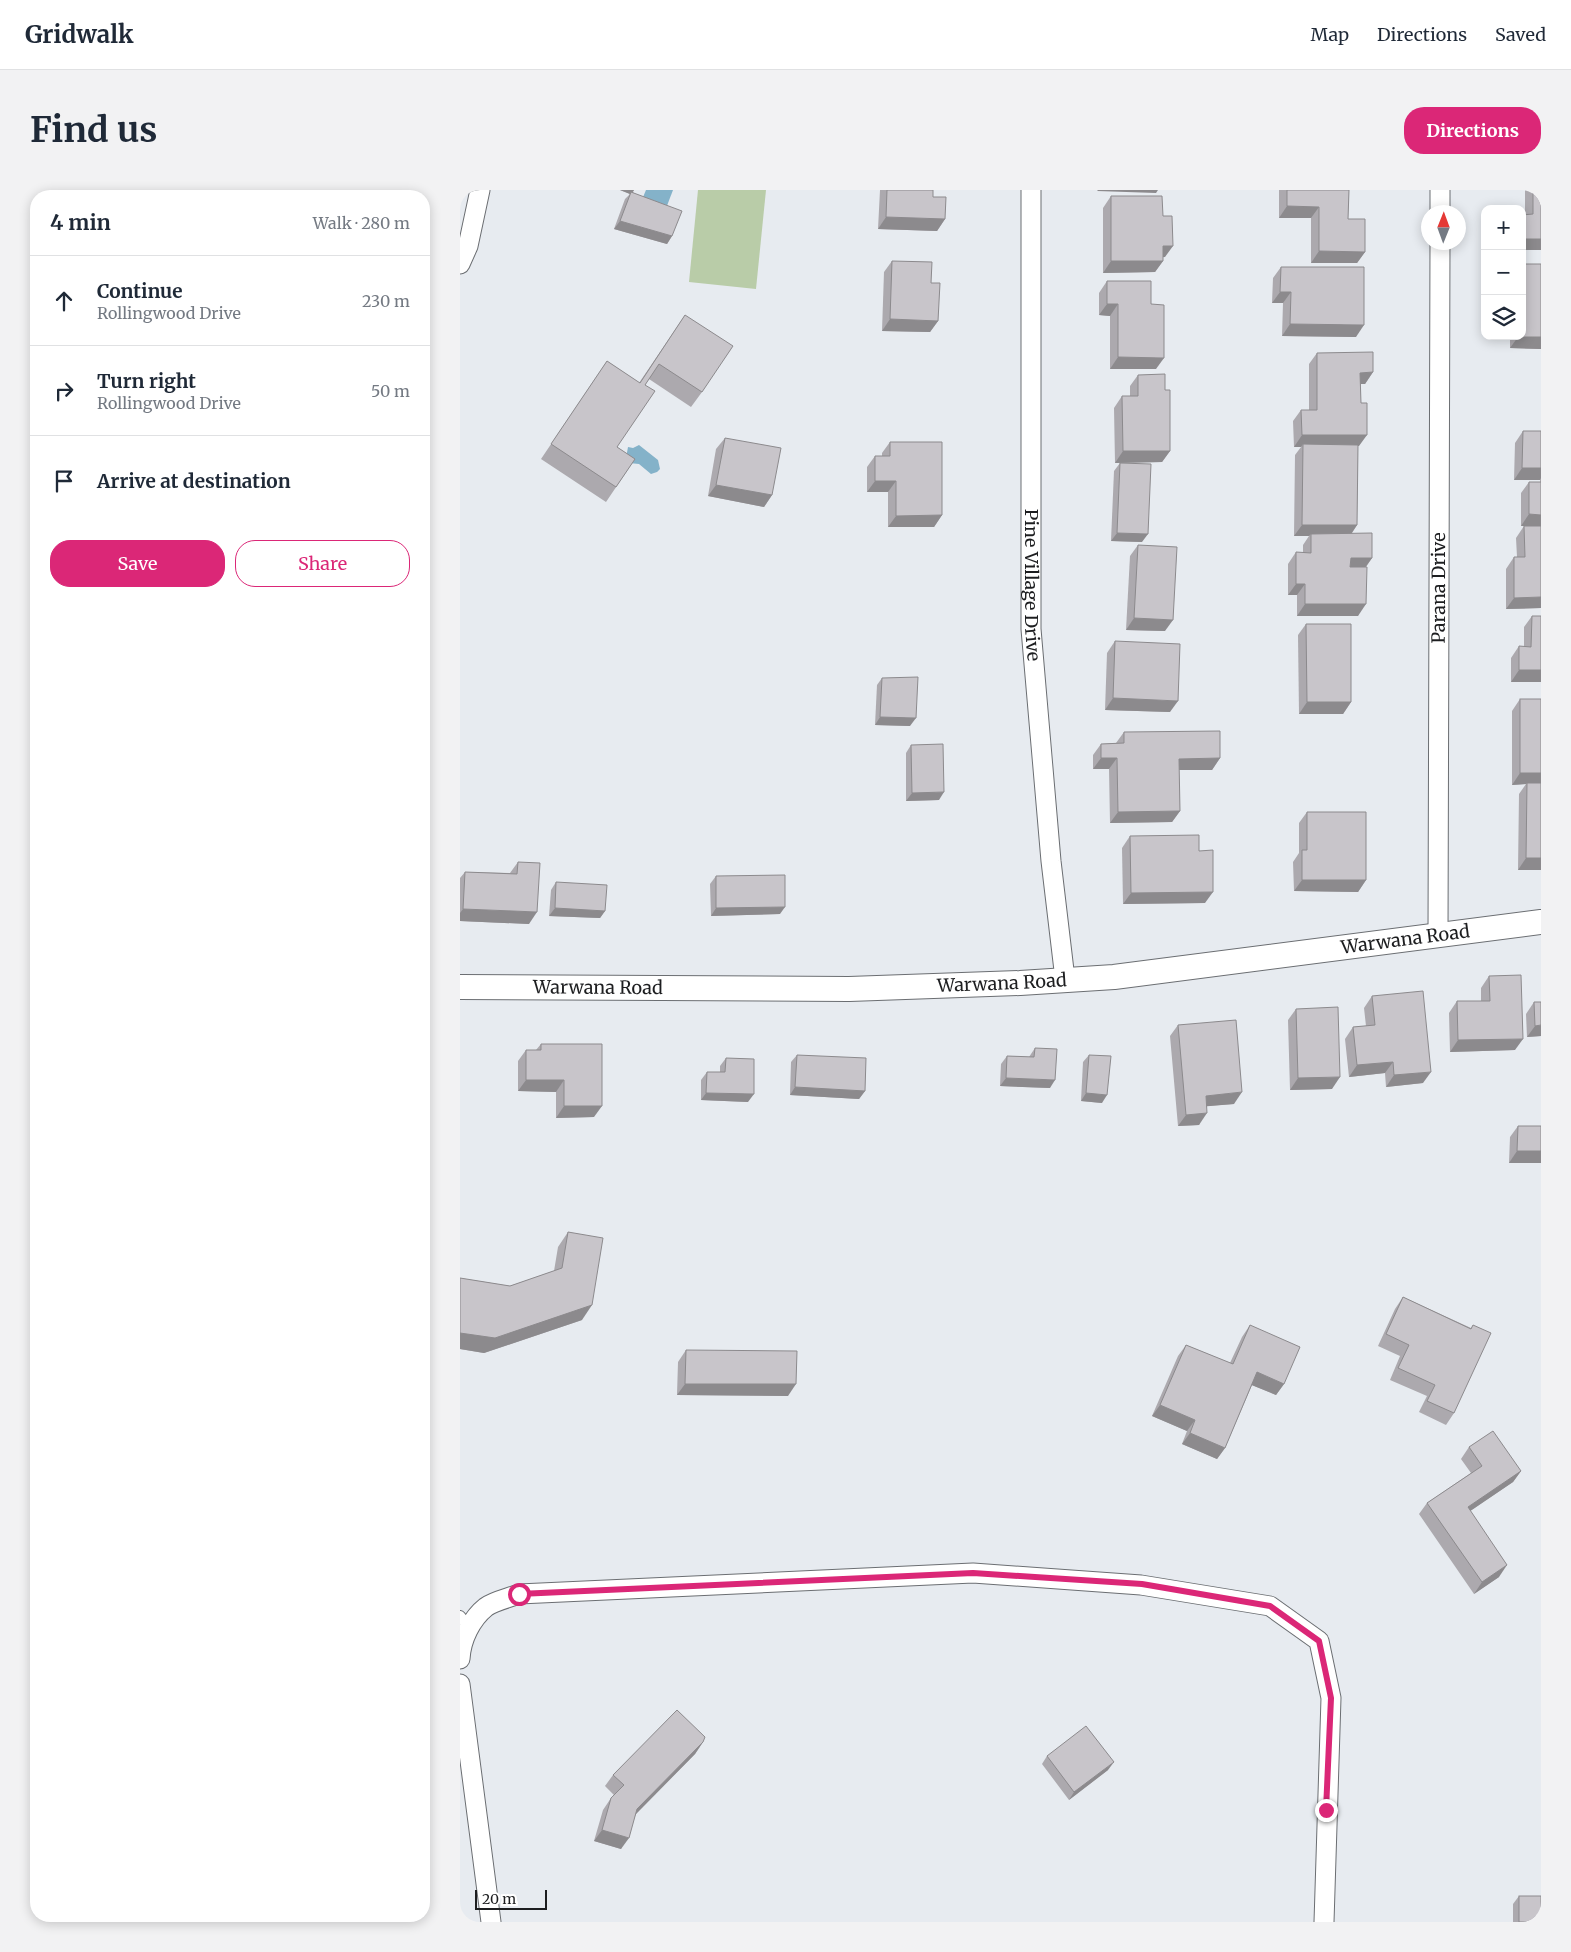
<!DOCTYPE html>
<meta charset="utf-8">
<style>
:root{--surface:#fff;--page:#f2f2f3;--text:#1f2937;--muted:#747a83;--line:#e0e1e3;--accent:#db2777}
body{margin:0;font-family:Merriweather,serif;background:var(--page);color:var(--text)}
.controls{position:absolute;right:15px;top:15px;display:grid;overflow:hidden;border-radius:10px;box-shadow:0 2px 12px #0003}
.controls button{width:45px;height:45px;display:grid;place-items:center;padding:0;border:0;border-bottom:1px solid var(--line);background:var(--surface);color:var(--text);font:25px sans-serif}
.compass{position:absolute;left:961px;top:15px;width:45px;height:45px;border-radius:50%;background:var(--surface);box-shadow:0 2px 12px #0003;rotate:1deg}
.scale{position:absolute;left:15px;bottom:12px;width:72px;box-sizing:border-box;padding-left:5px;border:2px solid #1d1e20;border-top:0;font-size:14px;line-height:18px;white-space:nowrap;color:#1d1e20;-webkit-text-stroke:4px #fff;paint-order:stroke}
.stop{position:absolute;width:15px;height:15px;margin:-11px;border:4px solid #db2777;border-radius:50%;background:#fff}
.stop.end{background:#db2777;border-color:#fff;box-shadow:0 1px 5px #0008}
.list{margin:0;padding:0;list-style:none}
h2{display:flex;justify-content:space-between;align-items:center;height:65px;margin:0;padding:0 20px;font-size:21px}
h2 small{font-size:16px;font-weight:400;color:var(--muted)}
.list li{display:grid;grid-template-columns:32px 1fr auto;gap:15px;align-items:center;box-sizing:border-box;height:90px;padding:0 20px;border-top:1px solid var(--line)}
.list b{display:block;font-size:19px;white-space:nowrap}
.list p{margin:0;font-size:16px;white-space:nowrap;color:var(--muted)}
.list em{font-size:16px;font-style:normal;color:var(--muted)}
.actions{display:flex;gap:10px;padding:15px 20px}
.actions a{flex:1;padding:11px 0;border:1px solid var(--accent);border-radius:20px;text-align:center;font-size:18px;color:var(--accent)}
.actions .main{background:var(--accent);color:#fff}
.icon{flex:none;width:28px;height:28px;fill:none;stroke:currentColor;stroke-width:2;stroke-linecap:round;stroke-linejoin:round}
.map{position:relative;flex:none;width:1081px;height:1732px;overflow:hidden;border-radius:20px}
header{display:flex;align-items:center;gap:30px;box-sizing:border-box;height:70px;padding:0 25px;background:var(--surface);border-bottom:1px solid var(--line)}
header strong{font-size:24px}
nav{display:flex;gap:28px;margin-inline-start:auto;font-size:18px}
.intro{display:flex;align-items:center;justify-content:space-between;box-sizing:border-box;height:120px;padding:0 30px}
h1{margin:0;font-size:35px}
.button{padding:12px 22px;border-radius:20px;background:var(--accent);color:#fff;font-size:18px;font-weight:700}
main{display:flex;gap:30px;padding:0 30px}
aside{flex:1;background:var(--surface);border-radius:20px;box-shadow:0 2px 12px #0003}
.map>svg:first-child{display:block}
.green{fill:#b9cca8}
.water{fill:#84b2c9}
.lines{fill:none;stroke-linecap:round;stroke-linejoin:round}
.service-casing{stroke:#6b6e72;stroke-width:12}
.minor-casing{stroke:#6b6e72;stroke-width:21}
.tertiary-casing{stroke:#6b6e72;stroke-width:26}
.service{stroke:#fff;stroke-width:10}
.minor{stroke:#fff;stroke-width:19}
.tertiary{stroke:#fff;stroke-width:24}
.wall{fill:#aca9ae}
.shaded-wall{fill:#8c8a8d}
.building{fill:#c8c5ca;stroke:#8c8a8d}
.route{stroke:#db2777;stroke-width:6}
.labels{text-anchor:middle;stroke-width:4.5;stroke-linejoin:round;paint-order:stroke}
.street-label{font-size:18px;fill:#1d1e20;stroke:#fff}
</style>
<header>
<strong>Gridwalk</strong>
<nav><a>Map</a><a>Directions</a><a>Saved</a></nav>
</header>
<div class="intro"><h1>Find us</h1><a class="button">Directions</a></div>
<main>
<aside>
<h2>4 min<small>Walk · 280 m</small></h2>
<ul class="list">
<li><svg class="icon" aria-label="ahead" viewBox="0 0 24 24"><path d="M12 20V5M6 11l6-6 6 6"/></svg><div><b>Continue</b><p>Rollingwood Drive</p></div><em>230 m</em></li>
<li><svg class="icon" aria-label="right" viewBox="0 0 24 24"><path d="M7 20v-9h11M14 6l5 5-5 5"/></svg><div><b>Turn right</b><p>Rollingwood Drive</p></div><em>50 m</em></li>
<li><svg class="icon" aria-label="arrive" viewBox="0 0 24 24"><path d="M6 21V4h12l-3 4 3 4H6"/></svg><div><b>Arrive at destination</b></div></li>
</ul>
<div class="actions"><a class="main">Save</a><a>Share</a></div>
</aside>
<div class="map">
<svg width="1081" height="1732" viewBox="0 0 1081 1732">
<rect width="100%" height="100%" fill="#e7ebf0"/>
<polygon class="green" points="238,0 306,0 296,99 229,92"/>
<g class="water">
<polygon points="186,0 213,0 205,21 181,12"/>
<polygon points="179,255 198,270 200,279 197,282 191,284 179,274 169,273 166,268 168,257 173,258"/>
</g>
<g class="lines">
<g class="service-casing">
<polyline id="service" points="0,1426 9,1437"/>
</g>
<g class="minor-casing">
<g id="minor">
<path id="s1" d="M571,0v439l20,232 14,118"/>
<polyline points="980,22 980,0"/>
<polyline points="0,74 8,56 20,0"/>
<path id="s2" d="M978,744l2,-692"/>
<path d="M0,1469c1,-19 11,-40 26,-52 8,-6 23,-9 33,-13l454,-21 168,12 129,21 49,35 12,57 -7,224"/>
<polyline points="0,1494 31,1732"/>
</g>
</g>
<g class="tertiary-casing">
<g id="tertiary">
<path id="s3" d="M0,797l389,2 171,-6 94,-6 427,-55"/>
</g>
</g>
<use href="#service" class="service"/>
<use href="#minor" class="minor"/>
<use href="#tertiary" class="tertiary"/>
</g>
<g class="wall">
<polygon points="160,0 174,0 173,2 212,46 207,54 154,39 165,9 170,4"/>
<polygon points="420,0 473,0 473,7 485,29 477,41 418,39"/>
<polygon points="819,0 889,0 888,29 905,62 897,73 851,73 851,28 819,28"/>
<polygon points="1065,0 1081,0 1081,60 1062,60 1062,25 1065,25"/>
<polygon points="651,6 703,26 705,67 703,67 703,71 695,82 643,83 643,18"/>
<polygon points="432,71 471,93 478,131 470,142 422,141 424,82"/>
<polygon points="821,77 896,147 822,146 823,113 812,113 813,88"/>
<polygon points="647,91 691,114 696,179 650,179 650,126 639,125 639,103"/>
<polygon points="225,125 242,202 231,217 189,189 185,195 157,257 175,269 146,312 81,269 147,171 179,193"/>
<polygon points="1050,146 1062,146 1081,159 1050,158"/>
<polygon points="857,163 913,182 905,194 901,194 898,256 897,335 892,343 912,368 906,377 898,426 837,426 837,405 828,405 828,374 836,362 843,363 843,355 849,346 834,346 835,265 841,257 834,257 833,231 841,220 849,220 849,174"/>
<polygon points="678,185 705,200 710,261 702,272 655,273 654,218 662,206 670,206 670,196"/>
<polygon points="1063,241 1081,241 1081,418 1046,419 1046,379 1054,367 1057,367 1056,348 1064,336 1077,336 1061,336 1061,303 1069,292 1080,292 1080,290 1054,290 1055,253"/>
<polygon points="265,248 312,305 304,317 248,306 256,259"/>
<polygon points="430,252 482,325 474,337 428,337 428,302 407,302 407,277 415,266 422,266 422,263"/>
<polygon points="660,273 682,352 651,351 654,281"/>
<polygon points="678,355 705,441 666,440 670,366"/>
<polygon points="1072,426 1081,426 1081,492 1051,492 1051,468 1059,456 1064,457 1064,437"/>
<polygon points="846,434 891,512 883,524 839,524 838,445"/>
<polygon points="655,451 710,522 645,520 647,463"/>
<polygon points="422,488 450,536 415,535 417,495"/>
<polygon points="1060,509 1081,509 1081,680 1058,680 1059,604 1066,594 1052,595 1052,521"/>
<polygon points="664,542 760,568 752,580 719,580 720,621 712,632 650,633 649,579 633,579 633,565 641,554 656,553"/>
<polygon points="451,555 479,610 446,611 446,563"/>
<polygon points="847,622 906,690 898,702 834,701 833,672 839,663 839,633"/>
<polygon points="670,646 739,661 745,713 663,714 662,658"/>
<polygon points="58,672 69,734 0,731 0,688 5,682 50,683"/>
<polygon points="256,686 320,724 251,726 250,694"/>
<polygon points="96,692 145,721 140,728 89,726 91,700"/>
<polygon points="1029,786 1055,860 990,862 989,823 997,811 1021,811 1021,798"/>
<polygon points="912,806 963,893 926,897 925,883 889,887 885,849 893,837 906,836 904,818"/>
<polygon points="1074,812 1081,846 1067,847 1066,824"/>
<polygon points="836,819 872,899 830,900 828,830"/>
<polygon points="718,835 774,914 747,916 739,935 718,936 710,846"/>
<polygon points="81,854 134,927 96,928 96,902 58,901 58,871 66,860 76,860"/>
<polygon points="575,858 590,898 540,896 541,874 547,866 569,867"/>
<polygon points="337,865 405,901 399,909 330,905 331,872"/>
<polygon points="629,865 642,913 621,911 623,872"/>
<polygon points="266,868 288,912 241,910 241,890 247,882 260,882 260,876"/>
<polygon points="1058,936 1081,936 1081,973 1049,973 1050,947"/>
<polygon points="108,1042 122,1130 24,1163 0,1159 0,1088 50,1096 94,1081 98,1057"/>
<polygon points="943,1107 1011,1138 1013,1135 994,1223 986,1235 959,1222 967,1206 930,1190 940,1166 918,1156 935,1119"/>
<polygon points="790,1135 824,1194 816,1205 792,1195 765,1258 757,1269 722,1254 727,1241 692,1226 718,1166 726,1155 770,1173 782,1147"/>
<polygon points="226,1160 328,1206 217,1205 218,1172"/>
<polygon points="1009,1257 1061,1281 1053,1292 1010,1321 1039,1387 1014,1404 959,1324 967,1313 1011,1283 1001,1269"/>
<polygon points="243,1552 235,1564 176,1624 161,1659 134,1651 143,1620 151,1608 154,1605 145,1596 153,1585"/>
<polygon points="587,1566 648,1580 609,1610 582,1574"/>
<polygon points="1059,1706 1081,1732 1053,1732 1053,1714"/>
</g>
<g class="shaded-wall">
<polygon points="160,0 174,0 171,4 171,2 170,4"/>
<polygon points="638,0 698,0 696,3 637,1"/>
<polygon points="827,16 859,17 851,28 819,28"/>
<polygon points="426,27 485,29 477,41 418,39"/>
<polygon points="160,31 212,46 207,54 154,39"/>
<rect x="1062" y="49" width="19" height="11"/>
<polygon points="703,56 713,56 705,67 695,68"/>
<polygon points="859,61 905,62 897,73 851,73"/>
<polygon points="651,71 703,71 695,82 643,83"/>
<polygon points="820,102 831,102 823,113 812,113"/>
<polygon points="647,114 658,114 650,126 639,125"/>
<polygon points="430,129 478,131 470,142 422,141"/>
<polygon points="830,134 904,135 896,147 822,146"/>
<polygon points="1058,147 1081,147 1081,159 1050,158"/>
<polygon points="658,167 704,168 696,179 650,179"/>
<polygon points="913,182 905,194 892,194 900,183"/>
<polygon points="842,245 907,245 899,256 843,257 843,254 841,257 834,257"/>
<polygon points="663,261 710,261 702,272 655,273"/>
<polygon points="1062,278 1081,278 1081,288 1080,290 1054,290"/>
<polygon points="415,291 436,291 428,302 407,302"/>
<polygon points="256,295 312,305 304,317 248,306"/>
<polygon points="1069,324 1081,325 1081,336 1061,336"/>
<polygon points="482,325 474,337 428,337 436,326"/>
<polygon points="842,335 897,335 889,347 851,344 849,346 834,346"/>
<polygon points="657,343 688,344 682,352 651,351"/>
<polygon points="891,368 912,368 904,379 883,379"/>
<polygon points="836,394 845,394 837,405 828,405"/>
<polygon points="1081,407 1081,418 1046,419 1054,408"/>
<polygon points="845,414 906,414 898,426 837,426"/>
<polygon points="674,428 713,430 705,441 666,440"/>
<polygon points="1059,480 1081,480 1081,492 1051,492"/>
<polygon points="653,508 718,511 710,522 645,520"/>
<polygon points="847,512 891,512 883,524 839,524"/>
<polygon points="420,527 456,528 450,536 415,535"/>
<polygon points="641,568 657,568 649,579 633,579"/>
<polygon points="760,568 752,580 711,580 719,569"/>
<polygon points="1060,583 1081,583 1081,594 1067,593 1066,594 1052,595"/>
<polygon points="484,602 479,610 446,611 452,603"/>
<polygon points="720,621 712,632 650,633 658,622"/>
<polygon points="1066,668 1081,668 1081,680 1058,680"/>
<polygon points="842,690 906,690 898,702 834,701"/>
<polygon points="753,702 745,713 663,714 671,703"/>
<polygon points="325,717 320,724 251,726 256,718"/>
<polygon points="95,718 145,721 140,728 89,726"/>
<polygon points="3,719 77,722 69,734 0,731 0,723"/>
<polygon points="1081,835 1081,846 1067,847 1075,836"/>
<polygon points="1063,849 1055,860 990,862 998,850"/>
<polygon points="933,872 925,883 889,887 897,875"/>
<polygon points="971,882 963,893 926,897 934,885"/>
<polygon points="880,887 872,899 830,900 838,888"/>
<polygon points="546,888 595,890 590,898 540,896"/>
<polygon points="66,890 104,890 96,902 58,901"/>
<polygon points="335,897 405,901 399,909 330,905"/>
<polygon points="782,902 774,914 738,917 746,906"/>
<polygon points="246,903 294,904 288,912 241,910"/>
<polygon points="626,903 647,905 642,913 621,911"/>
<polygon points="104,916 142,916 134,927 96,928"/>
<polygon points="747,923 739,935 718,936 726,925"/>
<polygon points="1057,961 1081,961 1081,973 1049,973"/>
<polygon points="132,1115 122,1130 24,1163 0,1159 0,1143"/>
<polygon points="797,1182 824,1194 816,1205 789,1194"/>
<polygon points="225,1194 336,1194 328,1206 217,1205"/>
<polygon points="700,1215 735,1230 727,1241 692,1226"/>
<polygon points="730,1243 765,1258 757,1269 722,1254"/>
<polygon points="1061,1281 1053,1292 1000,1328 1008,1317"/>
<polygon points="1047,1375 1039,1387 1014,1404 1022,1392"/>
<polygon points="243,1552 235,1564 169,1631 177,1619"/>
<polygon points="654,1572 648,1580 609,1610 614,1602"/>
<polygon points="142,1640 169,1648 161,1659 134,1651"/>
</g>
<g class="building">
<polygon points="427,0 473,0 473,7 486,7 485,29 426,27"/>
<polygon points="827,0 889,0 888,29 905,29 905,62 859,61 859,17 827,16"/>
<polygon points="1073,0 1081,0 1081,49 1062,49 1062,25 1073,24"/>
<polygon points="171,2 222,21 212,46 160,31"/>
<polygon points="651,6 702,6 703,26 712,26 713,56 703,56 703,71 651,71"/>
<polygon points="432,71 472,72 471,93 480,93 478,131 430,129"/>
<polygon points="1062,74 1081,74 1081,147 1058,147 1062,146"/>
<polygon points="821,77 904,77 904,135 830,134 831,102 820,102"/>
<polygon points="647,91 691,91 691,114 704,115 704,168 658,167 658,114 647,114"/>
<polygon points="225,125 273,156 242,202 199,174 185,195 195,201 157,257 175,269 156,297 91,254 147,171 180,193"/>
<polygon points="913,162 913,182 900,183 901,213 907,213 907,245 842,245 841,220 857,220 857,163"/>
<polygon points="705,184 705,200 710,200 710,261 663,261 662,206 678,206 678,185"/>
<polygon points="1063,241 1081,241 1081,278 1062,278"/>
<polygon points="265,248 321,258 312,305 256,295"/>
<polygon points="430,252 482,252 482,325 436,326 436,291 415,291 415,266 430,266"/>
<polygon points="843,254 898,255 897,335 842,335"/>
<polygon points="660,273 691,274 688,344 657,343"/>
<polygon points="1069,292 1081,292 1081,325 1069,324"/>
<polygon points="1064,336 1081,336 1081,407 1054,408 1054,367 1065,367"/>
<polygon points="912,343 912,368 891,368 890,377 907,377 906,414 845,414 845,394 836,394 836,362 851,363 851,344"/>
<polygon points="678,355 717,357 713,430 674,428"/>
<polygon points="1072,426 1081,426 1081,480 1059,480 1059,456 1071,457"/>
<polygon points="846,434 891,434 891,512 847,512"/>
<polygon points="655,451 720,454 718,511 653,508"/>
<polygon points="458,487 456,528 420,527 422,488"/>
<rect x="1060" y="509" width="21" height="74"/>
<polygon points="760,541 760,568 719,569 720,621 658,622 657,568 641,568 641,554 664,553 664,542"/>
<polygon points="483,554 484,602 452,603 451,555"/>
<polygon points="1067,593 1081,593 1081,668 1066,668"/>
<polygon points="847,622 906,622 906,690 842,690 842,660 847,660"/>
<polygon points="739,645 739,661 753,660 753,702 671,703 670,646"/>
<polygon points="58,672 80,673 77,722 3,719 5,682 57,684"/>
<polygon points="325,685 325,717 256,718 256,686"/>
<polygon points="96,692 147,695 145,721 95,718"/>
<polygon points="1061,785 1063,849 998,850 997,811 1030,811 1029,786"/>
<polygon points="963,801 971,882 934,885 933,872 897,875 893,837 915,835 912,806"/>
<polygon points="1074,812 1081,812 1081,835 1075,836"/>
<polygon points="878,817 880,887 838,888 836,819"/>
<polygon points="776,830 782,902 746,906 747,923 726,925 718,835"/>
<polygon points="81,854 142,854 142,916 104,916 104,890 66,890 66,860 81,860"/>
<polygon points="575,858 597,859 595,890 546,888 547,866 574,867"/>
<polygon points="337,865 406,868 405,901 335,897"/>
<polygon points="629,865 651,866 647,905 626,903"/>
<polygon points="266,868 294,869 294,904 246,903 247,882 265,882"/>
<polygon points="1058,936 1081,936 1081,961 1057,961"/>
<polygon points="108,1042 143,1048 132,1115 35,1148 0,1143 0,1088 50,1096 102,1078"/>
<polygon points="943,1107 1011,1139 1013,1135 1031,1143 994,1223 967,1211 975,1195 938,1178 949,1155 926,1144"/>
<polygon points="790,1135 840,1157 824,1194 797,1182 765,1258 730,1243 735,1230 700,1215 726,1155 773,1174"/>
<polygon points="226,1160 337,1161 336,1194 225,1194"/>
<polygon points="1033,1241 1061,1281 1008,1317 1047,1375 1022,1392 967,1313 1022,1276 1009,1257"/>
<polygon points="217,1520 245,1547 243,1552 177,1619 169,1648 142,1640 151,1608 164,1595 153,1585"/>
<polygon points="626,1536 654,1572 614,1602 587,1566"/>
<rect x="1059" y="1706" width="22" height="26"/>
</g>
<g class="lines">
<polyline class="route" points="59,1404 513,1383 682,1394 810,1416 859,1451 871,1508 866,1620"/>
</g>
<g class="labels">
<g class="street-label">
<text dy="6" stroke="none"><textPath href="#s1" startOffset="395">Pine Village Drive</textPath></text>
<text dy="6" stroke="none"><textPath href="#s2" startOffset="346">Parana Drive</textPath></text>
<text dy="6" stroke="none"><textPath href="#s3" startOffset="948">Warwana Road</textPath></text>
<text dy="6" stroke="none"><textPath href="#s3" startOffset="542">Warwana Road</textPath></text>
<text dy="6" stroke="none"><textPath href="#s3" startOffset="138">Warwana Road</textPath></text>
</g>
</g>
</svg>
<div class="controls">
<button>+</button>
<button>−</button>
<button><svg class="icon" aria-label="layers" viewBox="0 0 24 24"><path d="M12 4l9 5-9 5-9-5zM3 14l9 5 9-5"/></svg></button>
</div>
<svg class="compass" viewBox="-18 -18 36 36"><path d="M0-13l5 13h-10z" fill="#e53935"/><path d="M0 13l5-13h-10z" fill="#747a83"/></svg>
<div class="scale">20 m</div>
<div class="stop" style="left:59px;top:1404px"></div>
<div class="stop end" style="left:866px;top:1620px"></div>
</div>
</main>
